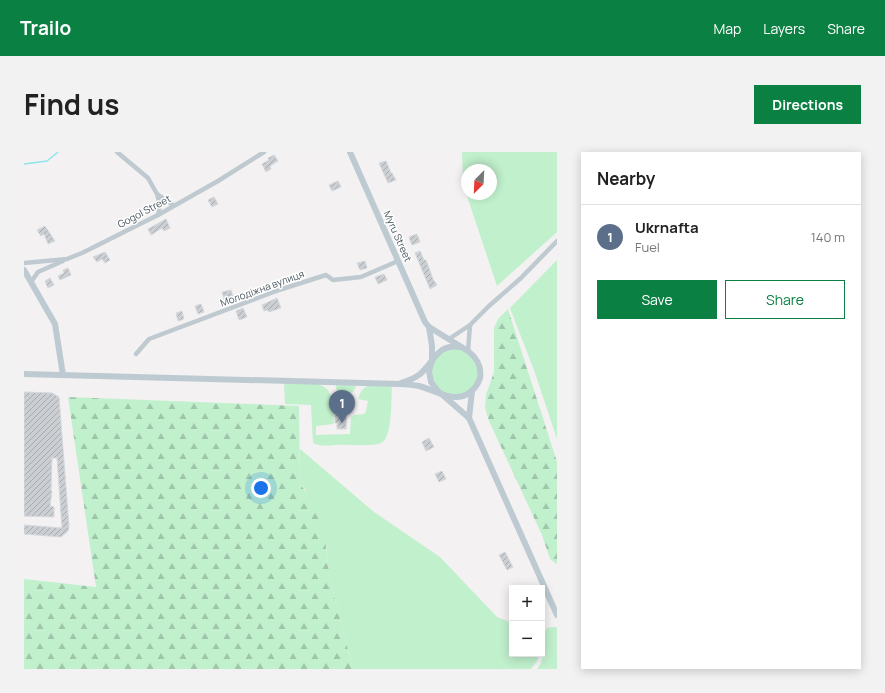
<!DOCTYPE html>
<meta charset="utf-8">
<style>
:root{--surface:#fff;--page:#f2f2f2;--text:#222;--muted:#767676;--line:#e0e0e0;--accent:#0b8043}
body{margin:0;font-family:Manrope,sans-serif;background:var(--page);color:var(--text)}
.controls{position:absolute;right:12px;bottom:12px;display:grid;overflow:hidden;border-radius:0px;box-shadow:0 2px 10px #0003}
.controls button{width:36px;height:36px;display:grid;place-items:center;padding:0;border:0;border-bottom:1px solid var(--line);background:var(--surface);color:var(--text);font:20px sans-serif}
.compass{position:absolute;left:437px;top:12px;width:36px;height:36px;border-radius:50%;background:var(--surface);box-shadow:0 2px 10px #0003;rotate:204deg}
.you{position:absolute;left:237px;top:336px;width:14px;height:14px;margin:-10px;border:3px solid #fff;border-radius:50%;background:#1a73e8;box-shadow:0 0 0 6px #1a73e833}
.badge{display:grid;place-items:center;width:26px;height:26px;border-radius:50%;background:var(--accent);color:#fff;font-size:13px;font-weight:700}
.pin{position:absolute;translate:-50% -33px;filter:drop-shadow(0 1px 2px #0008)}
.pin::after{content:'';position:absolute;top:21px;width:14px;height:12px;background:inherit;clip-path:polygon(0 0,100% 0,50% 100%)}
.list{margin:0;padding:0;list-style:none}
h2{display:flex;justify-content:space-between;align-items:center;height:52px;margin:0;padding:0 16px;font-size:17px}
h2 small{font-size:13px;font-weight:400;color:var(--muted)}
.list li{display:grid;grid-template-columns:26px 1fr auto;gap:12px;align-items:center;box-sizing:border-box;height:64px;padding:0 16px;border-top:1px solid var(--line)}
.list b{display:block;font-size:15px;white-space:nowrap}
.list p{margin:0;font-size:13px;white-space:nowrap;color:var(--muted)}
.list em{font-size:13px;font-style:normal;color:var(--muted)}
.actions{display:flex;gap:8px;padding:12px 16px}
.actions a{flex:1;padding:9px 0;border:1px solid var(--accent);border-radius:0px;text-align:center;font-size:14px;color:var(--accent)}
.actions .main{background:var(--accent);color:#fff}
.map{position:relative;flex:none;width:533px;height:517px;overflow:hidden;border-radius:0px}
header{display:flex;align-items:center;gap:24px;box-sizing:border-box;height:56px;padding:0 20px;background:var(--accent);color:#fff}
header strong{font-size:19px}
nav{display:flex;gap:22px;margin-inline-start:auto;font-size:14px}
.intro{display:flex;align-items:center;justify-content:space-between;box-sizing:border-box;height:96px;padding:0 24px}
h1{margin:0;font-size:28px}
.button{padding:10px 18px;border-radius:0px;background:var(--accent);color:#fff;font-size:14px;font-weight:700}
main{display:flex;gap:24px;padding:0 24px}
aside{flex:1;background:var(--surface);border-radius:0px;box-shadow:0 2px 10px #0003}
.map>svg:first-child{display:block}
.green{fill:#c1f0cd;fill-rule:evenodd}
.forest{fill:url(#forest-firs)}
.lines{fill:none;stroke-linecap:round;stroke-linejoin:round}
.stream{stroke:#8ee5ed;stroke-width:1.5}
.building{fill:url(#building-hatch);stroke:#d5d8dc}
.street{stroke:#bfcad0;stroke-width:4.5}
.secondary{stroke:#bdcad2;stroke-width:6}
.labels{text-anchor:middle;stroke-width:3;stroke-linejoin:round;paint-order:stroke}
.street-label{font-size:10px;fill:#49575f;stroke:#fff}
</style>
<header>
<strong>Trailo</strong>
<nav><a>Map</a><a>Layers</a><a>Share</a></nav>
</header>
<div class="intro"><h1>Find us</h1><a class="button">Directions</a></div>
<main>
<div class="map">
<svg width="533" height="517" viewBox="0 0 533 517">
<defs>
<pattern id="forest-firs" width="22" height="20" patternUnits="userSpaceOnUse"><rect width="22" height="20" fill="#c1f0cd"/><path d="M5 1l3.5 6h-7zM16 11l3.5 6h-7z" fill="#9fc5aa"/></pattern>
<pattern id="building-hatch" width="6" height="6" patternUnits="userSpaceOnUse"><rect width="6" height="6" fill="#cbcfd3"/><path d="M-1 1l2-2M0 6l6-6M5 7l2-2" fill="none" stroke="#a7abae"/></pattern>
</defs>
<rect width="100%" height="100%" fill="#f3f1f1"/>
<g class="green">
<path d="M438,0h95v80l-60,54 -34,-102zM443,18h24v24h-24z"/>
<polygon points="533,108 533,287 511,221 486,156"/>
<circle cx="431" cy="220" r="23"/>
<path d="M260,230c37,3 50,-5 50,40l-1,2 -17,2v9l34,-1 1,-17 3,-2 10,-1 2,-3 2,-10 -10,-2c5,-18 19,-14 34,-14 -1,11 1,54 -11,58 -7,3 -26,2 -34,2 -10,-1 -25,3 -34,-2l-2,-38 -26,-1z"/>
<path d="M313,231l19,3 -3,6 -9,4c-6,-2 -10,-7 -7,-13z"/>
<polygon points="276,297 350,360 416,405 473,465 488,471 488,502 516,502 513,509 507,517 329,517 306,428 302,393 281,337 276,332"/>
<path d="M528,475h5v42h-20c12,-12 0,-29 10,-41z"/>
</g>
<g class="forest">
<polygon points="484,157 533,310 533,412 526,407 518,383 465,269 461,256 462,243 470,220 470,176 474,167"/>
<polygon points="44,245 275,254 276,332 289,349 300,379 306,428 329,517 0,517 0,427 72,435"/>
</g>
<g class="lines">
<polyline class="stream" points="0,12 23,9 34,0"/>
</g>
<g class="building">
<polygon points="250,3 254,9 246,14 247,17 242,20 238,12 245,8 244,6"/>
<polygon points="362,9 367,21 368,21 372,28 364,31 355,11"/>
<polygon points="314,29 317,35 308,39 305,33"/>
<polygon points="190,45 194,52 188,55 184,48"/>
<polygon points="142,67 146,76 140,79 138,76 127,83 124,77"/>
<polygon points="21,74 31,89 24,92 20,82 17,84 13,78"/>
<polygon points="393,82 396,90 388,93 385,85"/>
<polygon points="396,99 400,108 402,108 409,127 413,133 406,137 391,101"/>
<polygon points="81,100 86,108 81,111 78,107 73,110 69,105"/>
<polygon points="341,109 343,116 336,118 333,111"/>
<polygon points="44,116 47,123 36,128 34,124 40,121 39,118"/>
<polygon points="360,122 363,128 354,132 351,125"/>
<polygon points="26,126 30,133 24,136 21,129"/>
<polygon points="207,138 211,151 202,153 198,140"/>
<polygon points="253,146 257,156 245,160 244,158 240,159 238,153"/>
<polygon points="177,152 180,160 174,162 171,154"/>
<polygon points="219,156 223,165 215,168 212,159"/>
<polygon points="158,159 160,167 154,169 152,161"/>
<polygon points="0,240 28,241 35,245 45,374 44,379 37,385 0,382 0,373 38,376 33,306 28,306 27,339 28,339 26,354 30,355 30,365 0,364"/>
<polygon points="311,247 323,247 322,277 313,277 313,271 311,271"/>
<polygon points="405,286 410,295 402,299 398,290"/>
<polygon points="418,319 422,327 415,330 411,322"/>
<polygon points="481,400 489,415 483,418 475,403"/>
</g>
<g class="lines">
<g class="street">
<polyline points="93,0 124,26 133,42 149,53"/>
<polyline points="133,42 136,53 134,63"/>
<polyline points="0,111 43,107 58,101 134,63 194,29 240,0"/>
<polyline points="7,130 14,120 39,109"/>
<polyline points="425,187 446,173 465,154 497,126 533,89"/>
<polyline points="444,199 446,173"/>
<polyline points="112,202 125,187 255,138 302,123 309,128 337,125 374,109"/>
</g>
<g class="secondary">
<polyline points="0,118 31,172 39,223"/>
<polyline points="405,175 408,194 408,209 405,219 407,230 413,238 445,266 533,463"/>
<path d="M0,222l376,10c6,0 13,1 19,2 16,4 34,18 50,7 6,-4 9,-9 11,-15 2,-12 -3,-20 -12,-27l-39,-24 -4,-5 -75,-170"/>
<path d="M377,231c9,-3 18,-6 24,-14 11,-12 15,-25 35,-22"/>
<polyline points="445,266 448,239"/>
</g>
</g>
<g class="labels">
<g class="street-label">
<text transform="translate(120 59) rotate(-28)" y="4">Gogol Street</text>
<text transform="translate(374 84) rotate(66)" y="4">Myru Street</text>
<text transform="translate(238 136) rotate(-20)" y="4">Молодіжна вулиця</text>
</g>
</g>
</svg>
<div class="controls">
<button>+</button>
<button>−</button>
</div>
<svg class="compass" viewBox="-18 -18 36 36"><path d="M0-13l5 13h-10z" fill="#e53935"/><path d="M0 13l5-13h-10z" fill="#767676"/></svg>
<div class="you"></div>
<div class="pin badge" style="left:318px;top:271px;background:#5c6f8a">1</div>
</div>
<aside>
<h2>Nearby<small></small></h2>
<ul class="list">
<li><span class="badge" style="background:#5c6f8a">1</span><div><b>Ukrnafta</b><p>Fuel</p></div><em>140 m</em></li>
</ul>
<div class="actions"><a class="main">Save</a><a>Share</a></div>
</aside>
</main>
